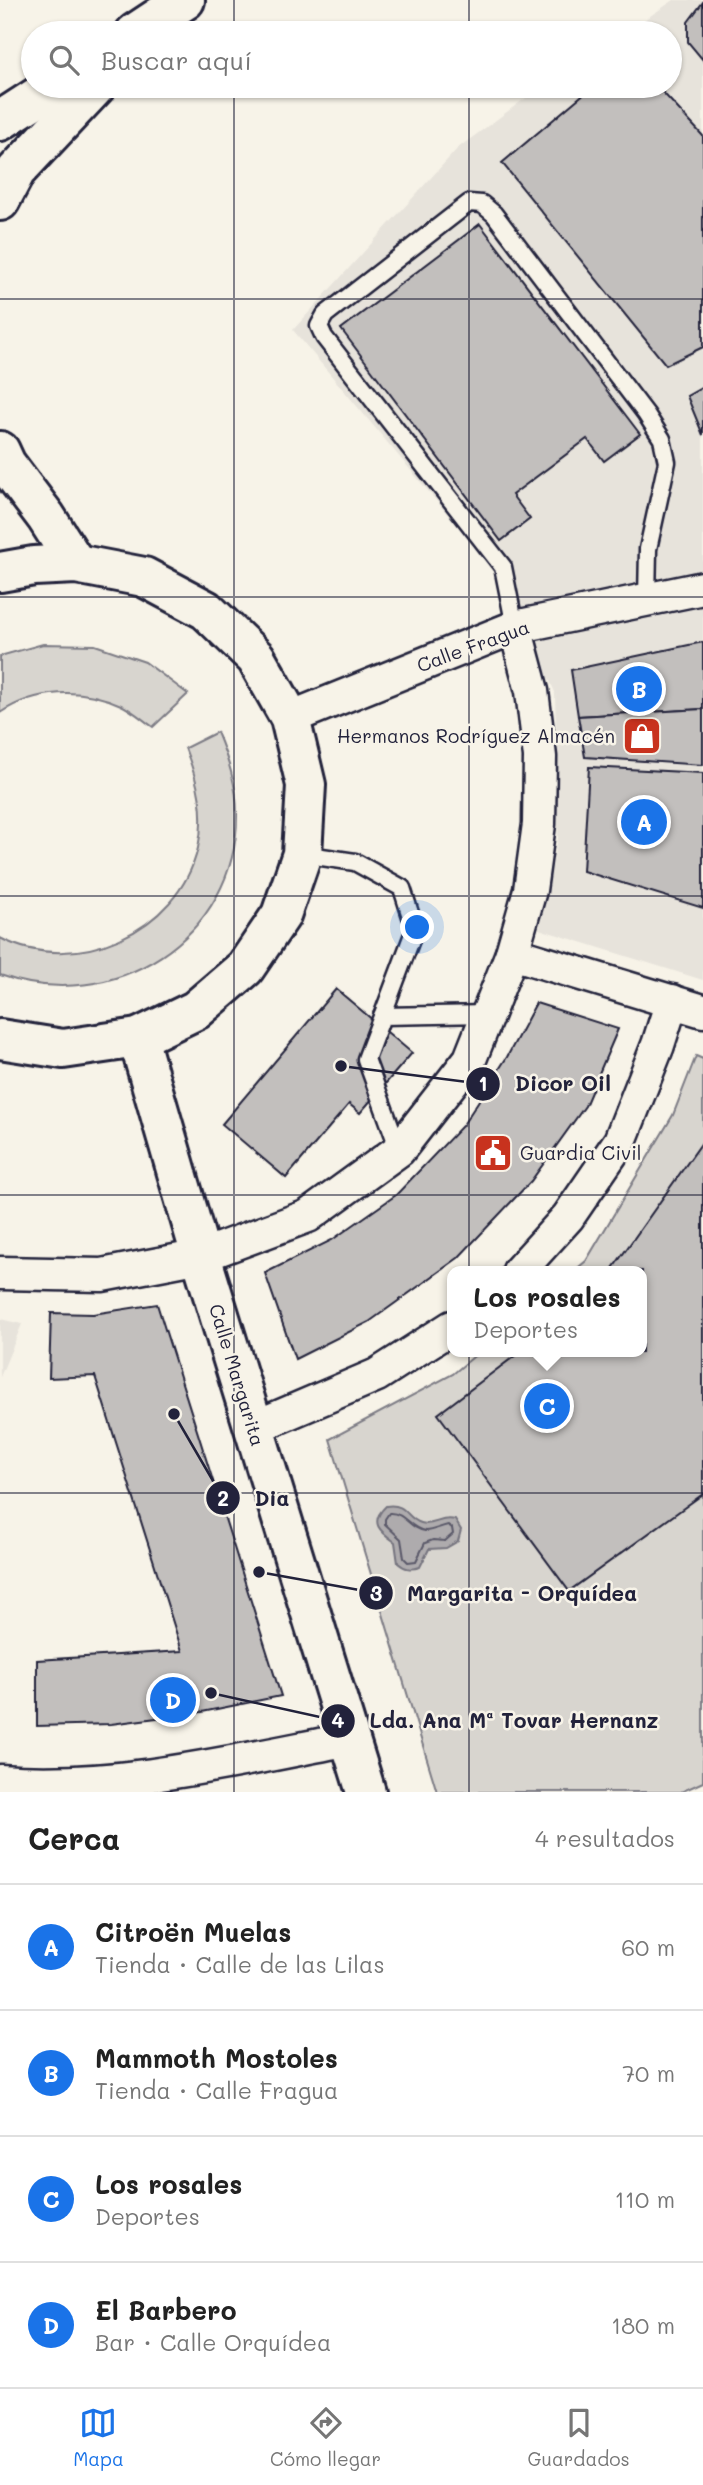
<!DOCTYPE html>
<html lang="es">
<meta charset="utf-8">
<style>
:root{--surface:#fff;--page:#f2f2f2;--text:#222;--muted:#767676;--line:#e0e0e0;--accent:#1a73e8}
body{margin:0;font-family:Mali,sans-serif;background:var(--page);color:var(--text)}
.you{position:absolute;left:418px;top:928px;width:24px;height:24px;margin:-18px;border:5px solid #fff;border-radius:50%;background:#1a73e8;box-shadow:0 0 0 10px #1a73e833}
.badge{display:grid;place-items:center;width:46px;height:46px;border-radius:50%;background:var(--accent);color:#fff;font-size:23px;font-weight:700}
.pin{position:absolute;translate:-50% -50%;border:4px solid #fff;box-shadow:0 2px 7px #0006}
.popup{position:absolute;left:447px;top:1266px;width:200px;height:91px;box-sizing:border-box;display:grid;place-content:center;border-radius:14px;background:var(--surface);filter:drop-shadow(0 2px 5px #0005);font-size:23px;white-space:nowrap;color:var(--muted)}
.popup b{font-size:26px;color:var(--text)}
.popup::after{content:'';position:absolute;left:50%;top:100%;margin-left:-14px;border:14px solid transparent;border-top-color:var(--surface)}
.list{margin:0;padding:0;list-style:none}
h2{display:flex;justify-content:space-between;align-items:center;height:91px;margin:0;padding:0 28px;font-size:30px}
h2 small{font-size:23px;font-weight:400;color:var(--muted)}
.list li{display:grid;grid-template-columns:46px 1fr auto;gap:21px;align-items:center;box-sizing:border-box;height:126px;padding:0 28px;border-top:2px solid var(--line)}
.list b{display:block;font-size:26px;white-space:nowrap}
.list p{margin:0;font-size:23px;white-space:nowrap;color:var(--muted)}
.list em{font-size:23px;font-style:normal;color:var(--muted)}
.icon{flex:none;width:38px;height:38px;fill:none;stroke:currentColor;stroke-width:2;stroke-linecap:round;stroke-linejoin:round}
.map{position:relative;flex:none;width:703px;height:1792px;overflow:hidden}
.search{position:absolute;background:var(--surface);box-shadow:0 2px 5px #0004;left:21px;right:21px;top:21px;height:77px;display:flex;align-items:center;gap:18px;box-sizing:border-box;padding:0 24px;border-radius:38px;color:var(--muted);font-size:26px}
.sheet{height:595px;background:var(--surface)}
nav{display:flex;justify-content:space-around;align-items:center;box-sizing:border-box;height:98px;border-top:2px solid var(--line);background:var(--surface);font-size:19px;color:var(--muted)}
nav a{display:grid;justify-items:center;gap:4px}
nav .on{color:var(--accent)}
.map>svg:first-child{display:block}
.built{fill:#e7e3db}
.green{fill:#d8d5cf;stroke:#7d7c85;stroke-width:2}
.water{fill:#aeabad;stroke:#76747f;stroke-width:2}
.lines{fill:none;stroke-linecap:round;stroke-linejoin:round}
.shore{stroke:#5a5969;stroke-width:2}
.building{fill:#c2bfbd;stroke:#22223b;stroke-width:2}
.service-casing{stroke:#22223b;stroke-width:21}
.minor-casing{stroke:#22223b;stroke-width:37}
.tertiary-casing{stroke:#22223b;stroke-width:44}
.motorway-casing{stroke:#22223b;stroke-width:44}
.service{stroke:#f7f3e8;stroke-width:16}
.minor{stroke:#f7f3e8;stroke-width:32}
.tertiary{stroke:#f7f3e8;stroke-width:38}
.motorway{stroke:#f7f3e8;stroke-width:38}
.grid{fill:none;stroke:#22223b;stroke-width:2;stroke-opacity:0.55}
.labels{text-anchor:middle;stroke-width:5;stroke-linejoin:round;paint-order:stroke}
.street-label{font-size:19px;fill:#22223b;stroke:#f7f3e8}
.poi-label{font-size:19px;fill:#22223b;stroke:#f7f3e8;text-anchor:end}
.leader{fill:none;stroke:#22223b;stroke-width:2.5}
.callout-dot{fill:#22223b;stroke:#f7f3e8;stroke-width:2.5}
.mark-label{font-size:21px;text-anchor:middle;font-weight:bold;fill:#fff}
.callout-label{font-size:21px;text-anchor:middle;font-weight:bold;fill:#22223b;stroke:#f7f3e8;stroke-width:5;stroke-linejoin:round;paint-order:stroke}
</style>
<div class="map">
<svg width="703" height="1792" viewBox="0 0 703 1792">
<rect width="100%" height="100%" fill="#f7f3e8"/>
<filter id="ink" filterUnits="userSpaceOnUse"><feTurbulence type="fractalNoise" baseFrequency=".0143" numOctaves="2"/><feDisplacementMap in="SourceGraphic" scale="14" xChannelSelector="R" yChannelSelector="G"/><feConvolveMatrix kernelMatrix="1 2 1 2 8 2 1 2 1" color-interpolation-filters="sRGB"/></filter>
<g filter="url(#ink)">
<g class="built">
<polygon points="674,0 703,0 703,980 539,929 558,838 555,692 502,579 293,330 458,148 542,86 670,86 670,33 613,33 632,28"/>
<polygon points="0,1319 22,1324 0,1377"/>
</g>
<g class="green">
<path d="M43,644l52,1 50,17 43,32 -35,33c-10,-7 -21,-17 -32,-22 -40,-18 -85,-16 -121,8v-57z"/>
<path d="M217,732c11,27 20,53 20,82 1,124 -125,202 -237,161v-37c75,39 178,-6 198,-90 8,-35 0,-67 -13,-100z"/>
<polygon points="696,1056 703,1059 703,1782 681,1792 437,1792 330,1439 453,1374 479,1352 642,1352 642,1271 574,1271 586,1261 673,1115"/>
</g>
<path class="water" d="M386,1506c22,-3 19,12 35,17 12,4 20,-7 34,-3l6,10 -3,11 -12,7 -17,1 -9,18c-9,3 -15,2 -22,-4l-3,-21c-14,-10 -27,-19 -9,-36z"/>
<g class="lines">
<path class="shore" d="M389,1513c16,-1 20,16 36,18 8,0 14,-4 23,-6l4,3 1,6 -8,7 -12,-1 -8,3 -9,18 -8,1 -4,-4 -3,-19 -16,-15v-5z"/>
</g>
<g class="building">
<polygon points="703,2 703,60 688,42 688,22"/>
<polygon points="593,86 657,86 703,136 703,347 666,365 502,163"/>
<polygon points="480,224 640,434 604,461 587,439 512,495 530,519 501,541 341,329"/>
<polygon points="703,387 703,435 687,396"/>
<polygon points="703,642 703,709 578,716 571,670"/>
<polygon points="703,709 703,765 585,757 578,716"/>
<polygon points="589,767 703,773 703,908 583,871"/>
<polygon points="336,989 412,1053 360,1113 349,1104 286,1178 222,1124"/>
<polygon points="536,1003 618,1029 585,1106 531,1181 458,1258 369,1322 295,1359 265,1273 332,1240 396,1195 463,1125 507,1057"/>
<polygon points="703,1141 703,1494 569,1591 438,1414 520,1352 642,1352 642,1271 611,1271"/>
<polygon points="157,1304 281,1696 202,1712 111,1724 37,1726 37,1660 182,1651 95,1376 49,1378 51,1313 93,1314"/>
</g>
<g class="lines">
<g class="service-casing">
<g id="service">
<polyline points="515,627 503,567 324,337 319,326 325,315 469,203 482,204 494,214 646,414 662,439 667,462 648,549 647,599"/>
<polyline points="302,854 355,862 402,888 415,929 366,1059 399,1150"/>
<polyline points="382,1016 488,1014"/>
</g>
</g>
<g class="minor-casing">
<g id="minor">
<polyline points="290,718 515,627 703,588"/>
<polyline points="512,953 703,1011"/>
<polyline points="519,1271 568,1217 620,1141 658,1045 672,1001"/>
<polyline points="0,1273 102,1275 201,1256 308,1216 399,1150 470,1059 512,953 530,890 539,824 540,757 532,691 515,627"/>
<polyline points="253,1428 377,1375 452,1327"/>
<path d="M0,1781c118,9 235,-20 350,-42"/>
</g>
</g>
<g class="tertiary-casing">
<g id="tertiary">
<polyline points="0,572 34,566 76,564 144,577 206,610 256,658 290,718 306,785 302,854 281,915 245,968 196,1010 138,1038 63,1049 0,1039"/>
<polyline points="138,1038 201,1256 366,1792"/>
</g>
</g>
<g class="motorway-casing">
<g id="motorway">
<polyline points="135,33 185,0"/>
<polyline points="0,121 54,86"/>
<polyline points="0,201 16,171 96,86"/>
<polyline points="0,451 6,464 46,517 76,564"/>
</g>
</g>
<use href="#service" class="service"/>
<use href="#minor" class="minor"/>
<use href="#tertiary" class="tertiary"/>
<use href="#motorway" class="motorway"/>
</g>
</g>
<path class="grid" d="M234,0v33M469,0v33M234,86v1706M469,86v1706M0,299h703M0,597h703M0,896h703M0,1195h703M0,1493h703"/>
<defs>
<g id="shop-square" transform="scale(2.0125)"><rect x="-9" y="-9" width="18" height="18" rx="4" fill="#c8321e" stroke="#f7f3e8"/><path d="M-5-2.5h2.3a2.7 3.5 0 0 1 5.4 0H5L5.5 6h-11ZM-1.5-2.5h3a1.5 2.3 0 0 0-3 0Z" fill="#fff"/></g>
<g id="civic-square" transform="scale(2.0125)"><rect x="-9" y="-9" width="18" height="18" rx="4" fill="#c8321e" stroke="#f7f3e8"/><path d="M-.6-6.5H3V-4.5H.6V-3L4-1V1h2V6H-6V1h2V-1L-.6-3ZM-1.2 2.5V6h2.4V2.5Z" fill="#fff"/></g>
</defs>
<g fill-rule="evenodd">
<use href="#shop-square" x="642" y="736"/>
<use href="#civic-square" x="493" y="1153"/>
</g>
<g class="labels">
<g class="street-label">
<text transform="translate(473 646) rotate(-20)" y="7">Calle Fragua</text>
<text transform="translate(237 1375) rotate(73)" y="7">Calle Margarita</text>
</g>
<g class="poi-label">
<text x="615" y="743">Hermanos Rodríguez Almacén</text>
<text x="520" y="1160" text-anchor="start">Guardia Civil</text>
</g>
</g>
<path class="leader" d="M341 1066L483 1084M174 1414L223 1498M259 1572L376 1593M211 1693L338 1721"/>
<g class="callout-dot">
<circle cx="341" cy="1066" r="7"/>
<circle cx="174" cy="1414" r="7"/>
<circle cx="259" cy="1572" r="7"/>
<circle cx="211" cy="1693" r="7"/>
<circle cx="483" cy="1084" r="18"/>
<circle cx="223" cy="1498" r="18"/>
<circle cx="376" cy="1593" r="18"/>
<circle cx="338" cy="1721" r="18"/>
</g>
<g class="mark-label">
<text x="483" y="1091">1</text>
<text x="223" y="1506">2</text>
<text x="376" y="1601">3</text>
<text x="338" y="1728">4</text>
</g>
<g class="callout-label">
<text x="563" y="1091">Dicor Oil</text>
<text x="272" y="1506">Dia</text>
<text x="522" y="1601">Margarita - Orquídea</text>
<text x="514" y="1728">Lda. Ana Mª Tovar Hernanz</text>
</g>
</svg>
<div class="you"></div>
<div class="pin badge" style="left:644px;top:822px">A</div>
<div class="pin badge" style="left:639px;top:689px">B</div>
<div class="pin badge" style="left:547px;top:1406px">C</div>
<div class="popup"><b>Los rosales</b>Deportes</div>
<div class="pin badge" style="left:173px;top:1700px">D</div>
<div class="search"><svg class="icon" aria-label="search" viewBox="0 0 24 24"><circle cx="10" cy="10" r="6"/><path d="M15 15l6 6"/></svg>Buscar aquí</div>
</div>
<section class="sheet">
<h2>Cerca<small>4 resultados</small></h2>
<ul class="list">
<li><span class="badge">A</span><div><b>Citroën Muelas</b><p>Tienda · Calle de las Lilas</p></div><em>60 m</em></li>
<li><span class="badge">B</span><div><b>Mammoth Mostoles</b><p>Tienda · Calle Fragua</p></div><em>70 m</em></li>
<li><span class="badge">C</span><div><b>Los rosales</b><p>Deportes</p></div><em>110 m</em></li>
<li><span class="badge">D</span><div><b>El Barbero</b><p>Bar · Calle Orquídea</p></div><em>180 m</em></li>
</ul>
</section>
<nav>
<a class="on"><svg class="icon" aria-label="map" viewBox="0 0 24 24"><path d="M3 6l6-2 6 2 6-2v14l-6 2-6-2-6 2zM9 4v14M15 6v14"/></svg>Mapa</a>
<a><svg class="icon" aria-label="directions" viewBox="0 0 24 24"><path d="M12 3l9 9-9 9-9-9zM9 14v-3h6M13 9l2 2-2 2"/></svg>Cómo llegar</a>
<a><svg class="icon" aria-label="saved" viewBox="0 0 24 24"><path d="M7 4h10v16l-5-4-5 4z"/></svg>Guardados</a>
</nav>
